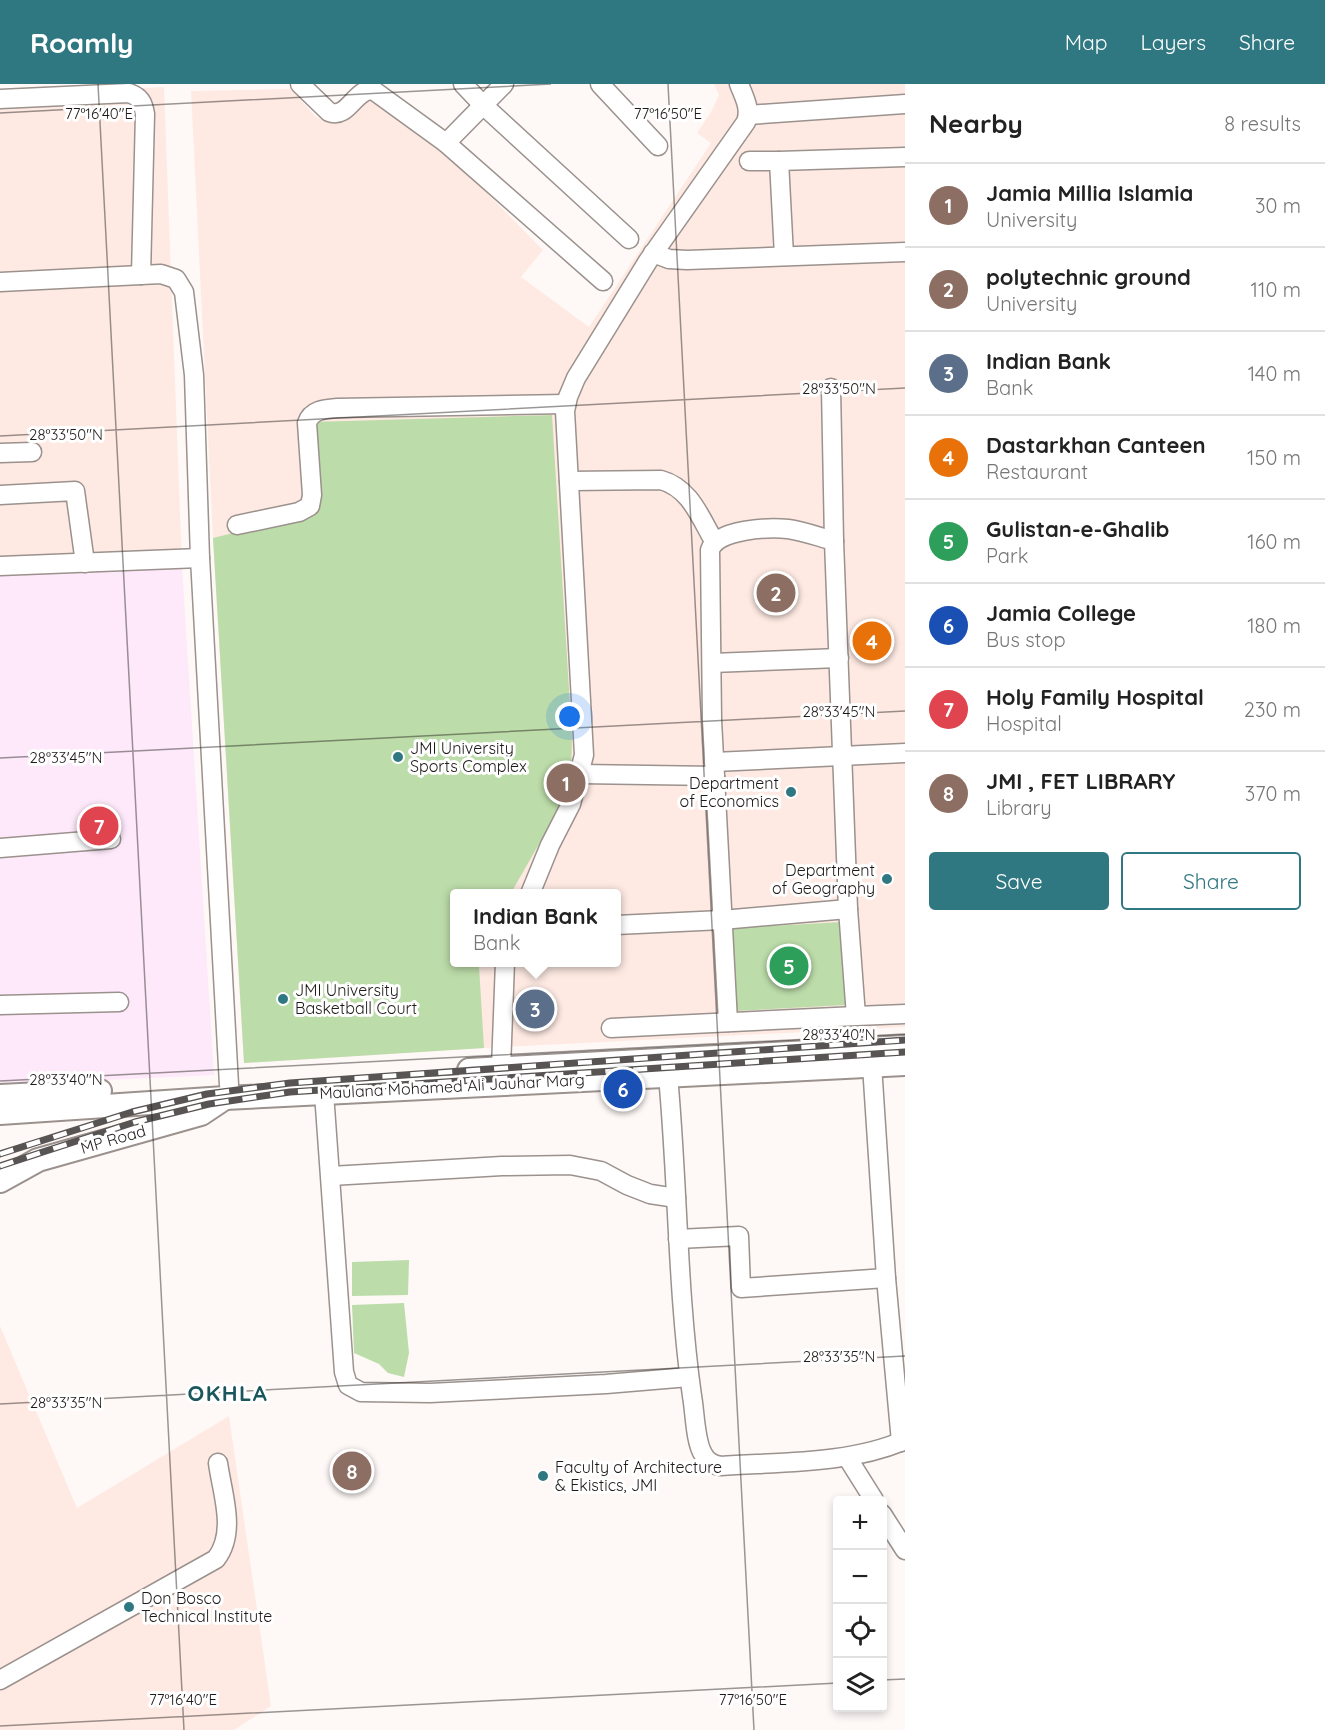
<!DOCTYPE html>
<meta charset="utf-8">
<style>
:root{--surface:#fff;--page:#f2f2f2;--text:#222;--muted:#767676;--line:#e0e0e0;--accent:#307881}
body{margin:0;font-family:Quicksand,sans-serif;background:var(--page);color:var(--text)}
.controls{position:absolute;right:18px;bottom:18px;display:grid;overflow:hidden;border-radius:6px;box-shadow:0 3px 9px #0003}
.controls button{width:54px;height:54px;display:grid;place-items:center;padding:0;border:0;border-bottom:2px solid var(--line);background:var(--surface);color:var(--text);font:30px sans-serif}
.you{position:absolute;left:570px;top:633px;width:21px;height:21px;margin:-15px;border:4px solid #fff;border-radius:50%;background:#1a73e8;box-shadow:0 0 0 9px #1a73e833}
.badge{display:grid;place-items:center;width:39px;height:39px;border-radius:50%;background:var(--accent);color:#fff;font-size:20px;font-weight:700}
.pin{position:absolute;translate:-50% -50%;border:3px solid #fff;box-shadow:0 2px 6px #0006}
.popup{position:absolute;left:450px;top:805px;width:171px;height:78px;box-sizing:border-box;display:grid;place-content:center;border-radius:6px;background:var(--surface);filter:drop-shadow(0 2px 4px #0005);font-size:20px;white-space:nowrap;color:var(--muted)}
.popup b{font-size:22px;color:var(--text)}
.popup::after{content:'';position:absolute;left:50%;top:100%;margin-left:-12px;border:12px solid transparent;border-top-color:var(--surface)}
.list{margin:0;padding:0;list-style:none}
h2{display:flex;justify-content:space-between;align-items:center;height:78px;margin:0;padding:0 24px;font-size:26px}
h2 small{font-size:20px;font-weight:400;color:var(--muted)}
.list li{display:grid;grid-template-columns:39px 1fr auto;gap:18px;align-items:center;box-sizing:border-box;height:84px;padding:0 24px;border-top:2px solid var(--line)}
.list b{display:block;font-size:22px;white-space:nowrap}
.list p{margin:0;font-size:20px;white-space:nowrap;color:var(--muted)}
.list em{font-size:20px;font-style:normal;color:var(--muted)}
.actions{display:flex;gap:12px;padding:18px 24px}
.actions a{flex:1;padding:14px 0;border:2px solid var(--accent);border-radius:6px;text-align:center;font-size:21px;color:var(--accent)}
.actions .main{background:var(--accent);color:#fff}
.icon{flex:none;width:33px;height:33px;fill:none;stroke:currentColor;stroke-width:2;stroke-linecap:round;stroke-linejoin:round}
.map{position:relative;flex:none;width:905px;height:1646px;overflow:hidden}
header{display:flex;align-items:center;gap:36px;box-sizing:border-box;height:84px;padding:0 30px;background:var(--accent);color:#fff}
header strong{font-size:28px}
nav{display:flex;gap:33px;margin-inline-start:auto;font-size:21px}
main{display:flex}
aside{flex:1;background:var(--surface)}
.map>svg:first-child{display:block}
.built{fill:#feeae3;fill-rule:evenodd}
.medical{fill:#fde9fa}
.green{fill:#bcdca9}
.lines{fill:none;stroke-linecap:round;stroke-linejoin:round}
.minor-casing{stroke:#9b918d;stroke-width:21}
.major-casing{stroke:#9b918d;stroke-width:26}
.minor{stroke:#fff;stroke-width:18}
.major{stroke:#fff;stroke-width:22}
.rail-casing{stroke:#585453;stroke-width:7}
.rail{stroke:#fff;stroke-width:4.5;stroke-dasharray:14;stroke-linecap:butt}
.ticks{fill:none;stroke:#1e1a19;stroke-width:1.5;stroke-opacity:0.45}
.poi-dot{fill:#307881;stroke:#fff;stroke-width:2}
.labels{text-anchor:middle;stroke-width:6;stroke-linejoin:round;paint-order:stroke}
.poi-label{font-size:16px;fill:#1e1a19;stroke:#fff;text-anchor:start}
.street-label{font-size:16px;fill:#1e1a19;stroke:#fff}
.district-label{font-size:22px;font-weight:bold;letter-spacing:1.5px;fill:#1c565d;stroke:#fff}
.ticks-label{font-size:15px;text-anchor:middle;fill:#1e1a19;stroke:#fff;stroke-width:6;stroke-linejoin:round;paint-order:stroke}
</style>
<header>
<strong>Roamly</strong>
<nav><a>Map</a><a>Layers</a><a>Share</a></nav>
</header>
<main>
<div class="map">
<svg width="905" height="1646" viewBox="0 0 905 1646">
<rect width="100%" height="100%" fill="#fef9f7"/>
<g class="built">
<path d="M714,0h191v943l-421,21 -240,15 -31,-525 -22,-447 100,-2 24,27 13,6 33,-33 69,46 113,115 -22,27 68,50 122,-184 -14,-10 14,-21 8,-17zM454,810h162v68h-162z"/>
<polygon points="164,3 182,482 0,492 0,11"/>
<polygon points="0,1242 77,1424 229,1332 271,1622 234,1646 0,1646"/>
</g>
<polygon class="medical" points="182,482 214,991 0,1001 0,492"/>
<g class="green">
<polygon points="552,331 572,654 571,691 559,725 511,809 454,810 454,878 488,879 487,882 479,882 484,964 244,979 213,454 316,428 311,338"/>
<polygon points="842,838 846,921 736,927 733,844"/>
<polygon points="409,1176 408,1211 352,1212 352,1178"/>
<polygon points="404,1219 409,1269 404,1293 388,1289 379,1280 354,1269 352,1221"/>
</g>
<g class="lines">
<g class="minor-casing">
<g id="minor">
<path d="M300,0l29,28c19,8 26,-24 44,-22l73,53 157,138"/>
<polyline points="463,0 483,21 629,155"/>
<polyline points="600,0 658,62"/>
<path d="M0,15l129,-6c11,4 14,9 16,21l-4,161"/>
<polyline points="748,31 905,20"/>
<polyline points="446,59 504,0"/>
<polyline points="749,77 779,77"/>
<polyline points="653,169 669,175 687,176 905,168"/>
<polyline points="784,172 779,77 905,73"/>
<polyline points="0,198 161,190 176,195 184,208 194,291 200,474 229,1001"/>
<polyline points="831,304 834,457 848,825 856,932 905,930"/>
<polyline points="0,369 32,368"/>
<path d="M569,397l92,-1c29,8 39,37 53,61"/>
<polyline points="0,411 75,407 85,479"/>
<path d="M237,441l62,-13 11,-6 2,-11 -5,-72c4,-13 17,-14 30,-15l229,-4"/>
<polyline points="0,482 200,474"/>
<polyline points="712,579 839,574"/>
<polyline points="714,678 905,669"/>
<polyline points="580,690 715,692"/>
<polyline points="0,764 111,755"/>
<path d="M530,810l20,-49 21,-41 13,-49 -19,-344 3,-14 8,-19 72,-117 98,-139c5,-14 -2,-25 -7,-38"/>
<polyline points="616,841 722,836 848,825"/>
<polyline points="0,921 119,918"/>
<path d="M728,938l-16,-302 -2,-170c7,-21 59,-23 78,-21 15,2 31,8 46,12"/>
<polyline points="611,944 856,932"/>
<polyline points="872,981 886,1194 901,1358"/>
<polyline points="501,984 505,878"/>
<path d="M668,992c10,106 9,214 24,320 3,16 3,45 11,58 4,8 10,11 18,12 59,-4 130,-2 184,-26"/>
<polyline points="324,1009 344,1288 348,1301 361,1308 430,1309 606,1300 689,1293"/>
<polyline points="331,1092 502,1082 570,1081 601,1087 627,1101 650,1110 676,1114"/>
<polyline points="678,1155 739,1152 741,1204 886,1194"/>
<polyline points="847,1373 874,1416"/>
<polyline points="882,1430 905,1466"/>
<path d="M0,1596l216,-121c21,-27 6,-66 2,-96"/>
</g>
</g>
<g class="major-casing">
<g id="major">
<polyline points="469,986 905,963"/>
<polyline points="0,1012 100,1007"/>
<polyline points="0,1029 225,1014 905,980"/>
<polyline points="0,1097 38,1076 201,1030 222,1016"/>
</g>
</g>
<use href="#minor" class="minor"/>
<use href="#major" class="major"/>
<g class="rail-casing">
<g id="rail">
<polyline points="0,1070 132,1028 207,1010 290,999 905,956"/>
<polyline points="0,1082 135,1038 209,1020 290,1008 905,968"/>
</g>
</g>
<use href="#rail" class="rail"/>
</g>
<path class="ticks" d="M98,0l86,1646M668,0l86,1646M0,29l551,-29M0,352l905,-48M0,674l905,-47M0,997l905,-47M0,1320l905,-48M882,1596l23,-1M0,1642l838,-43"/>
<g class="poi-dot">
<circle cx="398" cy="673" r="6"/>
<circle cx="791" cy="708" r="6"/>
<circle cx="887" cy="795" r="6"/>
<circle cx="283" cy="915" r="6"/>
<circle cx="543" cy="1392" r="6"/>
<circle cx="129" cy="1523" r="6"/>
</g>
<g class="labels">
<g class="poi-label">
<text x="410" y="670">JMI University<tspan x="410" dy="18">Sports Complex</tspan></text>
<text x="779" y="705" text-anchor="end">Department<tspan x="779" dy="18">of Economics</tspan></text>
<text x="875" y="792" text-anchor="end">Department<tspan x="875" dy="18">of Geography</tspan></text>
<text x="295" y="912">JMI University<tspan x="295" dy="18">Basketball Court</tspan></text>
<text x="555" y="1389">Faculty of Architecture<tspan x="555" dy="18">&amp; Ekistics, JMI</tspan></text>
<text x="141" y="1520">Don Bosco<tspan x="141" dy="18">Technical Institute</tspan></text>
</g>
<g class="street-label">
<text transform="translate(452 1002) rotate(-3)" y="6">Maulana Mohamed Ali Jauhar Marg</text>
<text transform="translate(113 1055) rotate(-16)" y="6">MP Road</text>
</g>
<g class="district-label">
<text x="228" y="1317">OKHLA</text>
</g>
</g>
<g class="ticks-label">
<text x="99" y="35">77°16'40"E</text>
<text x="668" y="35">77°16'50"E</text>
<text x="839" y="310">28°33'50"N</text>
<text x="66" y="356">28°33'50"N</text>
<text x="839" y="633">28°33'45"N</text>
<text x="66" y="679">28°33'45"N</text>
<text x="839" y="956">28°33'40"N</text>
<text x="66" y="1001">28°33'40"N</text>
<text x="839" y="1278">28°33'35"N</text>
<text x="66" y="1324">28°33'35"N</text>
<text x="183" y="1621">77°16'40"E</text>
<text x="753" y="1621">77°16'50"E</text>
</g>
</svg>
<div class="controls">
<button>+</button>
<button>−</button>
<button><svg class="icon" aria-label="locate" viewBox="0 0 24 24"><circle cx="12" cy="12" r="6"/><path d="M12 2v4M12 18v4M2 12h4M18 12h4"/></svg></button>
<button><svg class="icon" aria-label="layers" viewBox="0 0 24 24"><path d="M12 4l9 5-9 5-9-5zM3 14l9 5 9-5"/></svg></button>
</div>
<div class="you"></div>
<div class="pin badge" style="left:566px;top:699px;background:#8d6e63">1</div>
<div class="pin badge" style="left:776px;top:509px;background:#8d6e63">2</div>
<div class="pin badge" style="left:535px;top:925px;background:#5c6f8a">3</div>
<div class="popup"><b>Indian Bank</b>Bank</div>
<div class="pin badge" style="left:872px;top:557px;background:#e8710a">4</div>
<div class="pin badge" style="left:789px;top:882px;background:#2e9e5b">5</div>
<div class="pin badge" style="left:623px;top:1005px;background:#1a4fb4">6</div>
<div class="pin badge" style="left:99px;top:742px;background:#e0444e">7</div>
<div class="pin badge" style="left:352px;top:1387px;background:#8d6e63">8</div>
</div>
<aside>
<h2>Nearby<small>8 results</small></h2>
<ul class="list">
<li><span class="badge" style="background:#8d6e63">1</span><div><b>Jamia Millia Islamia</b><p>University</p></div><em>30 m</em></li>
<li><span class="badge" style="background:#8d6e63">2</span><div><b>polytechnic ground</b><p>University</p></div><em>110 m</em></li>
<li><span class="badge" style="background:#5c6f8a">3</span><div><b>Indian Bank</b><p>Bank</p></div><em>140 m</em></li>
<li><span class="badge" style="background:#e8710a">4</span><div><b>Dastarkhan Canteen</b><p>Restaurant</p></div><em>150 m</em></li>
<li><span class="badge" style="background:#2e9e5b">5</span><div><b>Gulistan-e-Ghalib</b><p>Park</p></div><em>160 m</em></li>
<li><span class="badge" style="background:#1a4fb4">6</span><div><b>Jamia College</b><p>Bus stop</p></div><em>180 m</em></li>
<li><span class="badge" style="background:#e0444e">7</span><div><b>Holy Family Hospital</b><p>Hospital</p></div><em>230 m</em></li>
<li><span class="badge" style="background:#8d6e63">8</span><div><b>JMI , FET LIBRARY</b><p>Library</p></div><em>370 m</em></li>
</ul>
<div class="actions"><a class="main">Save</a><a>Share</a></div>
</aside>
</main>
